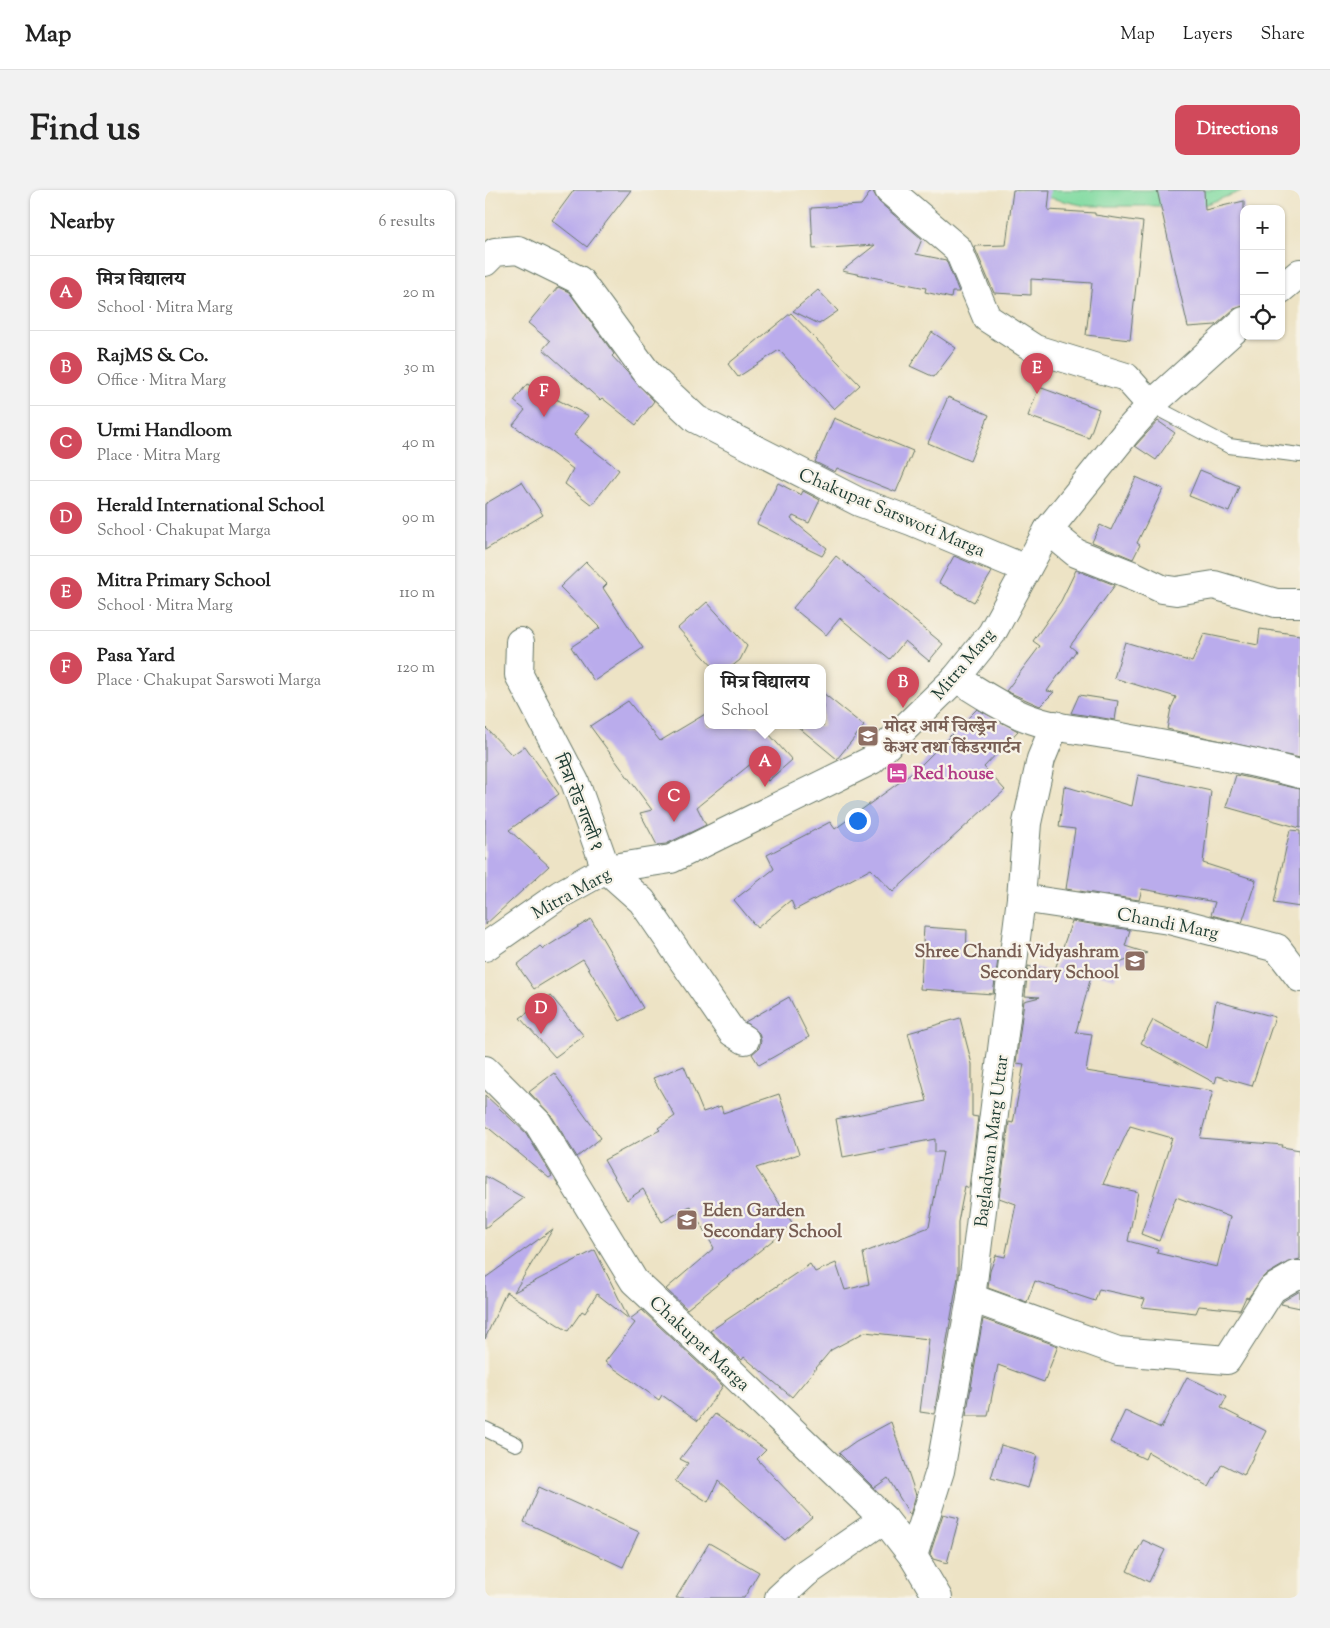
<!DOCTYPE html>
<meta charset="utf-8">
<style>
:root{--surface:#fff;--page:#f2f2f2;--text:#222;--muted:#767676;--line:#e0e0e0;--accent:#d1495b}
body{margin:0;font-family:"Sorts Mill Goudy","Noto Serif Devanagari",serif;background:var(--page);color:var(--text)}
.controls{position:absolute;right:15px;top:15px;display:grid;overflow:hidden;border-radius:10px;box-shadow:0 1px 4px #0004}
.controls button{width:45px;height:45px;display:grid;place-items:center;padding:0;border:0;border-bottom:1px solid var(--line);background:var(--surface);color:var(--text);font:25px sans-serif}
.you{position:absolute;left:372px;top:630px;width:18px;height:18px;margin:-12px;border:4px solid #fff;border-radius:50%;background:#1a73e8;box-shadow:0 0 0 8px #1a73e833}
.badge{display:grid;place-items:center;width:32px;height:32px;border-radius:50%;background:var(--accent);color:#fff;font-size:16px;font-weight:700}
.pin{position:absolute;translate:-50% -41px;filter:drop-shadow(0 1px 2px #0008)}
.pin::after{content:'';position:absolute;top:26px;width:18px;height:15px;background:inherit;clip-path:polygon(0 0,100% 0,50% 100%)}
.popup{position:absolute;left:219px;top:474px;width:122px;height:65px;box-sizing:border-box;display:grid;place-content:center;border-radius:10px;background:var(--surface);filter:drop-shadow(0 1px 4px #0005);font-size:16px;white-space:nowrap;color:var(--muted)}
.popup b{font-size:19px;color:var(--text)}
.popup::after{content:'';position:absolute;left:50%;top:100%;margin-left:-10px;border:10px solid transparent;border-top-color:var(--surface)}
.list{margin:0;padding:0;list-style:none}
h2{display:flex;justify-content:space-between;align-items:center;height:65px;margin:0;padding:0 20px;font-size:21px}
h2 small{font-size:16px;font-weight:400;color:var(--muted)}
.list li{display:grid;grid-template-columns:32px 1fr auto;gap:15px;align-items:center;box-sizing:border-box;height:75px;padding:0 20px;border-top:1px solid var(--line)}
.list b{display:block;font-size:19px;white-space:nowrap}
.list p{margin:0;font-size:16px;white-space:nowrap;color:var(--muted)}
.list em{font-size:16px;font-style:normal;color:var(--muted)}
.icon{flex:none;width:28px;height:28px;fill:none;stroke:currentColor;stroke-width:2;stroke-linecap:round;stroke-linejoin:round}
.map{position:relative;flex:none;width:815px;height:1408px;overflow:hidden;border-radius:10px}
header{display:flex;align-items:center;gap:30px;box-sizing:border-box;height:70px;padding:0 25px;background:var(--surface);border-bottom:1px solid var(--line)}
header strong{font-size:24px}
nav{display:flex;gap:28px;margin-inline-start:auto;font-size:18px}
.intro{display:flex;align-items:center;justify-content:space-between;box-sizing:border-box;height:120px;padding:0 30px}
h1{margin:0;font-size:35px}
.button{padding:12px 22px;border-radius:10px;background:var(--accent);color:#fff;font-size:18px;font-weight:700}
main{display:flex;gap:30px;padding:0 30px}
aside{flex:1;background:var(--surface);border-radius:10px;box-shadow:0 1px 4px #0004}
.map>svg:first-child{display:block}
.green{fill:#80daa0;stroke:#508c6a}
.building{fill:#baacec;fill-rule:evenodd}
.lines{fill:none;stroke-linecap:round;stroke-linejoin:round}
.lane-casing{stroke:#677767;stroke-width:16}
.street-casing{stroke:#677767;stroke-width:30}
.lane{stroke:#fff;stroke-width:14}
.street{stroke:#fff;stroke-width:28}
.labels{text-anchor:middle;stroke-width:4.5;stroke-linejoin:round;paint-order:stroke}
.street-label{font-size:18px;fill:#1f3d34;stroke:#f7f3e8}
.education-label{font-size:18px;font-weight:bold;fill:#785e54;stroke:#f7f3e8;text-anchor:start}
.hotel-label{font-size:18px;font-weight:bold;fill:#b23c85;stroke:#f7f3e8;text-anchor:start}
</style>
<header>
<strong>Map</strong>
<nav><a>Map</a><a>Layers</a><a>Share</a></nav>
</header>
<div class="intro"><h1>Find us</h1><a class="button">Directions</a></div>
<main>
<aside>
<h2>Nearby<small>6 results</small></h2>
<ul class="list">
<li><span class="badge">A</span><div><b>मित्र विद्यालय</b><p>School · Mitra Marg</p></div><em>20 m</em></li>
<li><span class="badge">B</span><div><b>RajMS &amp; Co.</b><p>Office · Mitra Marg</p></div><em>30 m</em></li>
<li><span class="badge">C</span><div><b>Urmi Handloom</b><p>Place · Mitra Marg</p></div><em>40 m</em></li>
<li><span class="badge">D</span><div><b>Herald International School</b><p>School · Chakupat Marga</p></div><em>90 m</em></li>
<li><span class="badge">E</span><div><b>Mitra Primary School</b><p>School · Mitra Marg</p></div><em>110 m</em></li>
<li><span class="badge">F</span><div><b>Pasa Yard</b><p>Place · Chakupat Sarswoti Marga</p></div><em>120 m</em></li>
</ul>
</aside>
<div class="map">
<svg width="815" height="1408" viewBox="0 0 815 1408">
<rect width="100%" height="100%" fill="#f7f3e8"/>
<filter id="ink" filterUnits="userSpaceOnUse"><feTurbulence type="fractalNoise" baseFrequency=".02" numOctaves="2"/><feDisplacementMap in="SourceGraphic" scale="10" xChannelSelector="R" yChannelSelector="G"/><feConvolveMatrix kernelMatrix="1 2 1 2 8 2 1 2 1" color-interpolation-filters="sRGB"/></filter>
<filter id="wash" filterUnits="userSpaceOnUse"><feTurbulence type="fractalNoise" baseFrequency=".0096" numOctaves="4" result="noise"/><feDisplacementMap in="SourceGraphic" scale="20" xChannelSelector="R" yChannelSelector="G"/><feGaussianBlur stdDeviation="1.12" result="paint"/><feColorMatrix in="noise" values="0 0 0 0 0 0 0 0 0 0 0 0 0 0 0 0 0 1.4 0 .05"/><feComposite in="paint" operator="in"/></filter>
<g filter="url(#wash)">
<rect width="100%" height="100%" fill="#ede3c5"/>
<polygon class="green" points="530,0 760,0 716,16 601,16"/>
<g id="blocks">
<g class="building">
<polygon points="89,0 146,0 102,57 67,30"/>
<polygon points="387,0 394,12 437,49 431,64 461,70 474,102 467,102 466,108 440,102 441,98 357,81 390,55 328,59 326,18 376,15"/>
<polygon points="528,0 565,0 563,20 610,23 610,25 658,32 645,150 601,145 607,93 546,89 546,105 509,103 489,56 521,55"/>
<polygon points="672,0 719,0 720,20 759,11 759,116 749,119 731,135 703,137"/>
<polygon points="73,97 84,102 129,164 127,166 169,211 151,235 117,208 115,210 58,159 65,151 43,133"/>
<polygon points="333,100 353,121 334,134 308,121"/>
<polygon points="306,123 375,195 349,219 294,160 253,187 243,174"/>
<polygon points="447,142 471,158 449,187 425,176"/>
<polygon points="42,194 104,226 89,245 134,280 107,315 80,294 88,279 28,235 40,220 29,211"/>
<polygon points="554,197 614,219 604,248 543,226"/>
<polygon points="463,207 504,225 485,271 443,253"/>
<polygon points="349,228 428,261 411,302 352,278 350,282 330,272"/>
<polygon points="673,231 690,243 671,270 650,256"/>
<polygon points="715,280 754,296 744,322 704,306"/>
<polygon points="651,287 678,299 652,353 655,355 648,369 607,352 615,335 626,340"/>
<polygon points="37,292 58,325 0,360 0,314"/>
<polygon points="293,293 316,305 318,301 335,310 324,333 308,326 306,329 342,358 337,366 272,334"/>
<polygon points="351,366 458,454 444,471 420,451 405,469 355,428 341,445 308,418"/>
<polygon points="469,366 507,382 489,412 454,393"/>
<polygon points="101,372 122,394 118,398 158,458 109,491 86,457 115,438 75,397"/>
<polygon points="591,380 630,395 585,456 591,461 562,501 569,502 555,516 521,501 555,456 548,451 576,411"/>
<polygon points="222,412 262,456 255,470 245,478 229,478 193,438"/>
<polygon points="775,439 815,445 815,568 682,539 686,518 691,507 629,488 640,452 707,472 719,444 773,455"/>
<polygon points="338,503 379,536 352,569 312,536 338,536"/>
<polygon points="594,505 633,511 630,530 586,523"/>
<polygon points="143,511 175,551 222,523 222,536 277,536 307,570 283,591 267,573 212,617 221,635 181,654 172,655 155,623 167,620 105,536"/>
<polygon points="492,519 533,541 499,577 520,600 408,702 386,679 310,720 306,710 272,738 249,710 289,679 282,665 345,632 350,639 430,581"/>
<polygon points="0,537 27,565 40,556 74,604 24,640 64,676 0,735"/>
<polygon points="653,585 726,601 718,673 771,690 757,733 726,725 730,712 657,699 654,710 581,699 590,639 574,637 579,596 647,616"/>
<polygon points="751,585 815,599 815,638 741,617"/>
<polygon points="805,640 815,641 815,717 789,713"/>
<polygon points="106,729 158,818 135,831 98,769 49,799 32,775 55,756 58,759"/>
<path d="M587,731l58,9 -5,16 22,7 -28,10 -4,16 -23,-6 -16,59 16,2 -6,37 127,20 -13,47 83,7 -1,2 18,3v109l-12,3 -24,14 -16,22 -2,-1 -6,13 -41,-4 -3,7 -54,-6 3,-8 -46,-10 -4,12 -60,-20 -8,21 -39,-14 2,-17 6,-16 9,2 11,-53 -17,-6 10,-76 4,1 11,-59 -8,-1 8,-62 16,-4 -15,-1 3,-30 26,6zM645,936l42,12 -31,96 18,7 17,-44 54,20 -13,50 -60,-14 1,-4 -30,-8 10,-49 -35,-8z"/>
<polygon points="439,737 482,740 481,767 513,770 508,804 435,799"/>
<polygon points="66,806 99,846 70,867 35,828"/>
<polygon points="304,807 324,847 274,875 267,864 274,858 276,851 274,843 260,832"/>
<polygon points="731,811 790,827 767,896 732,886 730,893 656,853 668,830 722,858"/>
<polygon points="475,828 487,874 487,926 493,927 484,998 480,996 473,1032 473,1087 449,1224 435,1222 444,1149 380,1142 346,1160 307,1207 259,1167 257,1170 225,1141 325,1074 330,1082 351,1073 360,1100 384,1094 378,1063 444,1037 458,962 450,962 450,949 358,967 351,929 442,911 423,843"/>
<polygon points="199,876 218,922 236,916 238,923 294,904 314,964 271,978 308,1034 202,1119 181,1099 229,1058 205,1016 177,1032 158,999 142,1010 119,970 175,940 173,938 190,926 168,888"/>
<polygon points="69,883 116,948 92,967 66,925 44,902"/>
<polygon points="0,905 41,943 67,986 64,988 0,935"/>
<polygon points="0,986 39,1008 0,1038"/>
<polygon points="68,1039 29,1102 110,1060 144,1129 112,1104 100,1123 97,1121 83,1141 21,1102 0,1149 0,1088"/>
<polygon points="815,1101 815,1118 796,1114 798,1111"/>
<polygon points="157,1120 238,1196 213,1231 177,1205 174,1210 120,1172 150,1133 145,1129"/>
<polygon points="498,1129 573,1156 559,1192 513,1175 503,1226 481,1226"/>
<polygon points="702,1187 742,1206 736,1218 781,1241 759,1285 737,1274 724,1297 663,1262 660,1269 625,1252 640,1221 676,1238"/>
<polygon points="230,1224 281,1260 272,1269 327,1327 300,1350 233,1291 223,1312 190,1291 203,1273 195,1269"/>
<polygon points="406,1232 431,1305 425,1325 403,1288 389,1298 354,1263 371,1251"/>
<polygon points="516,1255 552,1265 543,1298 506,1288"/>
<polygon points="54,1297 154,1342 138,1377 39,1332"/>
<polygon points="458,1324 474,1328 462,1373 448,1369 445,1364"/>
<polygon points="658,1350 680,1360 664,1392 642,1381"/>
<polygon points="224,1353 274,1382 259,1408 191,1408"/>
</g>
</g>
</g>
<g filter="url(#ink)">
<use href="#blocks" fill-opacity="0" stroke="#677767" stroke-width="1"/>
<g class="lines">
<g class="lane-casing">
<g id="lane">
<polyline points="666,215 744,256 815,265"/>
<polyline points="0,1239 31,1254"/>
</g>
</g>
<g class="street-casing">
<g id="street">
<polyline points="404,0 473,59 502,128 550,159 641,187 666,215"/>
<polyline points="0,72 10,62 33,60 94,90 163,184 211,229 374,312 426,331 541,379"/>
<polyline points="796,99 815,83"/>
<polyline points="563,340 591,363 652,387 677,399 691,401 729,395 791,413 815,413"/>
<polyline points="35,452 34,485 90,592 121,679 157,711 247,842 260,850"/>
<path d="M471,488c23,14 44,29 69,39 27,11 57,13 86,18 63,12 127,22 189,39"/>
<polyline points="536,708 684,730 792,758 815,788"/>
<polyline points="0,757 76,704 121,679 186,669 387,570 471,488 507,443 563,340 641,243 666,215 759,131"/>
<polyline points="0,880 53,933 149,1091 241,1177 399,1329 428,1366 453,1408"/>
<polyline points="486,1108 633,1161 742,1170 787,1099 811,1085 815,1085"/>
<polyline points="428,1366 455,1281 486,1108 536,708 542,633 556,569 570,535"/>
<polyline points="294,1408 321,1383 399,1329"/>
</g>
</g>
<use href="#lane" class="lane"/>
<use href="#street" class="street"/>
</g>
</g>
<defs>
<g id="school-square" transform="scale(1.125)"><rect x="-9" y="-9" width="18" height="18" rx="4" fill="#8d6e63" stroke="#f7f3e8"/><path d="M0-5L7-2L0 1L-7-2ZM-4 1L0 2.5L4 1V4Q0 6-4 4Z" fill="#fff"/></g>
<g id="hotel-square" transform="scale(1.125)"><rect x="-9" y="-9" width="18" height="18" rx="4" fill="#d1479c" stroke="#f7f3e8"/><path d="M-6-4.5h1.5V1H6V5H4.5V3h-9V5H-6ZM-4 0a1.8 1.8 0 1 1 3.6 0ZM.5 0V-2.5h3Q6-2.5 6 0Z" fill="#fff"/></g>
</defs>
<g fill-rule="evenodd">
<use href="#school-square" x="383" y="546"/>
<use href="#hotel-square" x="412" y="583"/>
<use href="#school-square" x="650" y="771"/>
<use href="#school-square" x="202" y="1030"/>
</g>
<g class="labels">
<g class="street-label">
<text transform="translate(407 322) rotate(23)" y="6">Chakupat Sarswoti Marga</text>
<text transform="translate(478 474) rotate(-50)" y="6">Mitra Marg</text>
<text transform="translate(94 612) rotate(68)" y="6">मित्रा रोड गल्ली १</text>
<text transform="translate(86 703) rotate(-29)" y="6">Mitra Marg</text>
<text transform="translate(683 733) rotate(11)" y="6">Chandi Marg</text>
<text transform="translate(506 951) rotate(-83)" y="6">Bagladwan Marg Uttar</text>
<text transform="translate(215 1153) rotate(43)" y="6">Chakupat Marga</text>
</g>
<g class="education-label">
<text x="399" y="542">मोदर आर्म चिल्ड्रेन<tspan x="399" dy="21">केअर तथा किंडरगार्टन</tspan></text>
<text x="634" y="767" text-anchor="end">Shree Chandi Vidyashram<tspan x="634" dy="21">Secondary School</tspan></text>
<text x="218" y="1026">Eden Garden<tspan x="218" dy="21">Secondary School</tspan></text>
</g>
<g class="hotel-label">
<text x="428" y="589">Red house</text>
</g>
</g>
</svg>
<div class="controls">
<button>+</button>
<button>−</button>
<button><svg class="icon" aria-label="locate" viewBox="0 0 24 24"><circle cx="12" cy="12" r="6"/><path d="M12 2v4M12 18v4M2 12h4M18 12h4"/></svg></button>
</div>
<div class="you"></div>
<div class="pin badge" style="left:280px;top:597px">A</div>
<div class="popup"><b>मित्र विद्यालय</b>School</div>
<div class="pin badge" style="left:418px;top:518px">B</div>
<div class="pin badge" style="left:189px;top:632px">C</div>
<div class="pin badge" style="left:56px;top:844px">D</div>
<div class="pin badge" style="left:552px;top:204px">E</div>
<div class="pin badge" style="left:59px;top:227px">F</div>
</div>
</main>
